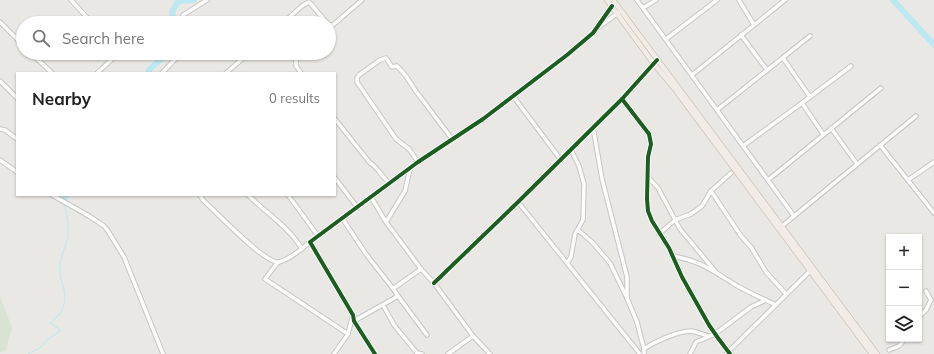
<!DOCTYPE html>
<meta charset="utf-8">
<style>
:root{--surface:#fff;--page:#f6f6f6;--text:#222;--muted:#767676;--line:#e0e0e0}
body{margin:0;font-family:Mulish,sans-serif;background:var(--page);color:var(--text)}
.controls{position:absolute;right:12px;bottom:12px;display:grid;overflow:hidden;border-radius:0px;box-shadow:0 1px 3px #0004}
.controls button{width:36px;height:36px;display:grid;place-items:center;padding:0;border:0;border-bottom:1px solid var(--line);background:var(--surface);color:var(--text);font:20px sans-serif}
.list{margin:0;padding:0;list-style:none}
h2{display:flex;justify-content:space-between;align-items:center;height:52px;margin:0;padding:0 16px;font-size:17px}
h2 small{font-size:13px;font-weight:400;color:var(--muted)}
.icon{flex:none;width:22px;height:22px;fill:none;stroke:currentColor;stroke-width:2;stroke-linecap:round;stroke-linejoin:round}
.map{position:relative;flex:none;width:934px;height:354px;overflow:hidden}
.search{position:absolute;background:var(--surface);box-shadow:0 1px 3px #0004;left:16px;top:16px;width:320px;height:44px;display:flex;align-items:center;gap:10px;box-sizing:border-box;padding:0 14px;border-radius:22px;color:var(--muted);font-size:15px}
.panel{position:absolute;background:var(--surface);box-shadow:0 1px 3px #0004;left:16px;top:72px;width:320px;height:124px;border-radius:0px}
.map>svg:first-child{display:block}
.pitch{fill:#d8e4d1}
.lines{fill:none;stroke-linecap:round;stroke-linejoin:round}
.stream{stroke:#bce8f1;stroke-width:1}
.river{stroke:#bce8f1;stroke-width:6}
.minor-casing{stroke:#c6c6c5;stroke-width:5.5}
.major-casing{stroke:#cfc2b5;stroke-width:6}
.minor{stroke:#fcfcfb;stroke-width:3.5}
.major{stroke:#f1ece7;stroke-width:4.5}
.cycleway-casing{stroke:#fff;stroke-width:6}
.cycleway{stroke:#1b5e20;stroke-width:4}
</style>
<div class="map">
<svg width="934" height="354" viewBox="0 0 934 354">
<rect width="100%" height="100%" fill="#eae8e5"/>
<polygon class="pitch" points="0,296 12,328 6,350 0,353"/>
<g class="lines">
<polyline class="stream" points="28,354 41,347 47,340 61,330 50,323 60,314 65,302 64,289 60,276 60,262 68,237 68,222 65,206"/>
<g class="river">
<polyline points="893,0 934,45"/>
<polyline points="175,23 172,12 178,1 194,0"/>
<polyline points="149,73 149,70 167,53"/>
<polyline points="65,199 65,195"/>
</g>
<g class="minor-casing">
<g id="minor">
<polyline points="71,0 92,23"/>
<polyline points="637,0 794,216"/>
<polyline points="739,0 754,25"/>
<polyline points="643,8 656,0"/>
<polyline points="0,22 23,45"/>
<polyline points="184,23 183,15 207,0"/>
<polyline points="283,23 302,6 309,2 311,4 327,23"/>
<polyline points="329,25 333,25 362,0"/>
<polyline points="599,27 618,13"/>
<polyline points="741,35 767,70"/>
<polyline points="666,39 717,0"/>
<polyline points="31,53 52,73"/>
<polyline points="294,53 296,60 296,66 301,73"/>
<polyline points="783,58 810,97"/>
<polyline points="97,73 119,53"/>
<polyline points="162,73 181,53"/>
<polyline points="226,73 249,53"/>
<polyline points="692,75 785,0"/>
<polyline points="0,81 17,98"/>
<polyline points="513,96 561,160"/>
<polyline points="622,99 649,134 651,144 648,157 647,199 648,211 652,221 669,248 682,277 709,325 718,338 730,354"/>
<polyline points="802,103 823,134"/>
<polyline points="717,110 810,36"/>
<path d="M335,119l35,44c9,5 12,15 20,20"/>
<polyline points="593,127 602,179 627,277 627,298 637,322 644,349"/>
<polyline points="831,128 857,164"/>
<polyline points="0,129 5,130 17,139"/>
<polyline points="880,145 934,213"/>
<polyline points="743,146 802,103 851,66"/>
<polyline points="0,160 17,172"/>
<polyline points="418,162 409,149 396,139 357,82 357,78 359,75 380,60 386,58 392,67 397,66 406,76 415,90 452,139"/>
<polyline points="731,173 711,191 741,236 751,247 766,272 786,294"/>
<polyline points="648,177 658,188 680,229 715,271"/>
<polyline points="335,178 357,207"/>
<polyline points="768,180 881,88"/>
<polyline points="908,180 934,162"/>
<polyline points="52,195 89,216 104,226 108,231 124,257 163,354"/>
<path d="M200,195l3,5c12,11 63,65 76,62 12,-3 22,-13 31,-20"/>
<path d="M248,195c18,18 40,31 54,54"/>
<polyline points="288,195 318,236"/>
<polyline points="371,197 386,222 421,269 434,283 473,336 490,354"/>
<polyline points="518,202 640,354"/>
<polyline points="342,218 366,254 394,290"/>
<polyline points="386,222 405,191 410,169"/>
<polyline points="782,226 916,116"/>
<polyline points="578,230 592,242 610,263 627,298"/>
<polyline points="659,234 675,220 691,214 702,206 711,191"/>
<path d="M672,256c26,4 40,14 62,28 13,8 28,14 42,21"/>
<polyline points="278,262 265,279 348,334"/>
<polyline points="567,263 571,257 575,234 583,220 584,184 579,166 571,150"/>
<polyline points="434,283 518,202 622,99 657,60"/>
<polyline points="398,296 427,335"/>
<polyline points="383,305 394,325 417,353 422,354"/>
<polyline points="919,317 926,310 931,300 926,291"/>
<polyline points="354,321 398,296 394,290 394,288 421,269"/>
<polyline points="889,350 899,346 905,339"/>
<polyline points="334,354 348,334 352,318"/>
<polyline points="375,354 354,321 353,315 310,242 418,162 483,119 567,55 593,33 612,6"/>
<polyline points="448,354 473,336"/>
<path d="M644,354v-5c10,-7 34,-18 47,-18 6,1 13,4 18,5"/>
<polyline points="690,354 696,342 715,334 751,307 766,300"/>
<polyline points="726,354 810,271"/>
</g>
</g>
<g class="major-casing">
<g id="major">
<polyline points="607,0 654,64 674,88 872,354"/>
<polyline points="613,0 877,354"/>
</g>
</g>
<use href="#minor" class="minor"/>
<use href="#major" class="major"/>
<g class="cycleway-casing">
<g id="cycleway">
<polyline points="622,99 649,134 651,144 648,157 647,199 648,211 652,221 669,248 682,277 709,325 718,338 730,354"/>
<polyline points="434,283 518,202 622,99 657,60"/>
<polyline points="375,354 354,321 353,315 310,242 418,162 483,119 567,55 593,33 612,6"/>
</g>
</g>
<use href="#cycleway" class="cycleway"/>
</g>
</svg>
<div class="controls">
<button>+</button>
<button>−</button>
<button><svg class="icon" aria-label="layers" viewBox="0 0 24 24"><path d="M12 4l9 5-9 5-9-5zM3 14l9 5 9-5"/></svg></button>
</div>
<div class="search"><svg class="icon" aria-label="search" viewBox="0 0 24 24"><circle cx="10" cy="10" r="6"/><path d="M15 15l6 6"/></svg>Search here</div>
<section class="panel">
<h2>Nearby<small>0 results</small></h2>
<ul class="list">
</ul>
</section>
</div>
